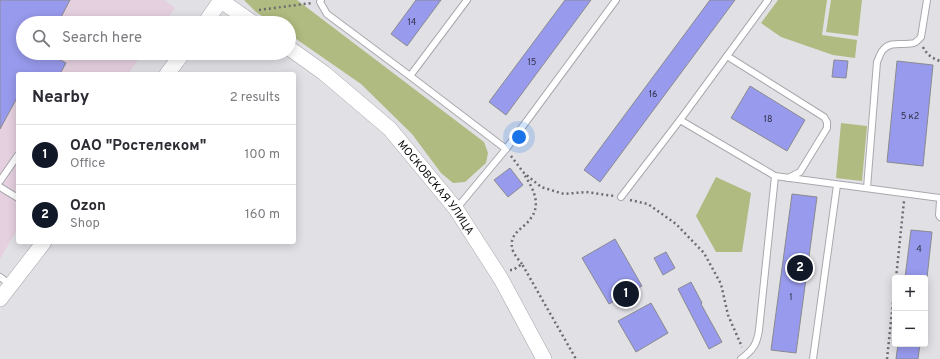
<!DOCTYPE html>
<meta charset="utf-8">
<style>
:root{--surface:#fff;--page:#f7f7f7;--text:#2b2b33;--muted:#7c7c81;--line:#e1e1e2;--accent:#111827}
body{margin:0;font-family:Overpass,sans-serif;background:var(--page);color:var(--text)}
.controls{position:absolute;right:12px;bottom:12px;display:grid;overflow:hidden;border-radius:4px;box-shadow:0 2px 10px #0003}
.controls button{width:36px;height:36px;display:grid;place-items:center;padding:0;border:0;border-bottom:1px solid var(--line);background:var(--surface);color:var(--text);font:20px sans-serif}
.you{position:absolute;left:519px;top:137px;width:14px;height:14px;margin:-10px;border:3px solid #fff;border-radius:50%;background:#1a73e8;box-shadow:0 0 0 6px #1a73e833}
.badge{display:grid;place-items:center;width:26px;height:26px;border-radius:50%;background:var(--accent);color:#fff;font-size:13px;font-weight:700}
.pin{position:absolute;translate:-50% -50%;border:2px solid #fff;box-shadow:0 1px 4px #0006}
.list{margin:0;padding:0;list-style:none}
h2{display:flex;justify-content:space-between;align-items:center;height:52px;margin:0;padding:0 16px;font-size:17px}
h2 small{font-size:13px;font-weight:400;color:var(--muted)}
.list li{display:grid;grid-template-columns:26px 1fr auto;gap:12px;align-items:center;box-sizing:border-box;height:60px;padding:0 16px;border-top:1px solid var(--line)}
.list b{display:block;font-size:15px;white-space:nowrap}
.list p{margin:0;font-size:13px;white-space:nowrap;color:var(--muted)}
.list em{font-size:13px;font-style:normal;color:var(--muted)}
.icon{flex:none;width:22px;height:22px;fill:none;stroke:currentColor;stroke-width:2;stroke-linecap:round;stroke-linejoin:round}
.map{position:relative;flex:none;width:940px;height:359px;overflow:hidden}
.search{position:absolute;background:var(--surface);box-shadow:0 2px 10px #0003;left:16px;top:16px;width:280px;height:44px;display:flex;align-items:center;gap:10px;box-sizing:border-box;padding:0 14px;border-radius:22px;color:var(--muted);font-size:15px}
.panel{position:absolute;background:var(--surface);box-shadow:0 2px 10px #0003;left:16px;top:72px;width:280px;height:172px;border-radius:4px}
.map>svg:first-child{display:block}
.industrial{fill:#e5d0df}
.green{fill:#afbb80}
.building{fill:#989aed;stroke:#898a8f}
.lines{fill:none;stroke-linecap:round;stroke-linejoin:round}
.service-casing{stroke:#a9a8ad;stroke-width:8}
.tertiary-casing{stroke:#a9a8ad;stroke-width:16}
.path{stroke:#6d6c6f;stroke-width:2.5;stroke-dasharray:2 3;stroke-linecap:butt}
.service{stroke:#fff;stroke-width:6}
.tertiary{stroke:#fff;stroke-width:15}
.labels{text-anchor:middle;stroke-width:3;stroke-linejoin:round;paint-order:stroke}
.number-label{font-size:9px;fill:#303046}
.street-label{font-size:11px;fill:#0d0c0e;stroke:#e1e0e5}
</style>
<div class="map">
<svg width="940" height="359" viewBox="0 0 940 359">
<rect width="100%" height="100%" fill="#e1e0e5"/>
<polygon class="industrial" points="0,0 164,0 175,8 164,23 23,23 23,53 143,53 128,74 18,74 18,228 0,259"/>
<g class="green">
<polygon points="244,0 297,0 484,142 488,153 486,163 465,182 453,183 441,173 412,134 361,84 289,34 289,23 272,23 256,12"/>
<polygon points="778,0 827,0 822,35 857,40 855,58 833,55 781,37 761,23"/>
<polygon points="831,0 862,0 858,36 826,32"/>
<polygon points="841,123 867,126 862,181 836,178"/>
<polygon points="716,177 751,193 742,252 716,252 696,216"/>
</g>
<g class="building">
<polygon points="0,0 70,0 58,23 23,23 23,53 48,53 66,63 60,74 18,74 18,96 0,129"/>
<polygon points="416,0 441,0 407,46 391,34"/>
<polygon points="565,0 591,0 506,115 489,102"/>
<polygon points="710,0 735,0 600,182 584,170"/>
<polygon points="834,60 848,61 846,78 832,77"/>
<polygon points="897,61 933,65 923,166 887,162"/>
<polygon points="750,86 805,120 787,151 731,118"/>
<polygon points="510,168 523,185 508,197 494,180"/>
<polygon points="792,194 817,197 796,353 771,350"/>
<polygon points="911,230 932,232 927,278 905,278"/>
<polygon points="615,239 642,286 609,304 582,258"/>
<polygon points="666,252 675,268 663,275 654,258"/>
<polygon points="691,282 702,303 701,304 722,342 709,349 678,289"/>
<polygon points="651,303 668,333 636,352 618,321"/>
<polygon points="898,344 920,344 918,359 896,359"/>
</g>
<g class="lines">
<g class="service-casing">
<g id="service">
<polyline points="321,0 320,2 327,14 410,76 506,149"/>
<polyline points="727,56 824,117 827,122 827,128 800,172 788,178"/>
<polyline points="410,76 467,0"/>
<polyline points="680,120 775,176 940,198"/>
<polyline points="0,181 18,155"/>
<polyline points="0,187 18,198"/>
<path d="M867,188l10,-126c2,-4 3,-9 6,-12 8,-10 21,-4 31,-7 3,-1 5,-4 7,-6l6,-37"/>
<polyline points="621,197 680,120 768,0"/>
<polyline points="940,201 939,215 940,217"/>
<polyline points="457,208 506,149 616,0"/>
<polyline points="0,277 11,285"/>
<path d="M741,359c12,-9 16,-15 18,-29l16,-154"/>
<polyline points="813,359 837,185"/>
</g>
</g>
<g class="tertiary-casing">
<g id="tertiary">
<polyline points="220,0 253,23"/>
<polyline points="205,23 221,0"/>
<path id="s1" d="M289,48l35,25 66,56 66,80 45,70 43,80"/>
<polyline points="167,74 183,53"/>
<polyline points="0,299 44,242"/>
</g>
</g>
<g class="path">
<polyline points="259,10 312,3"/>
<path d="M923,47c4,8 9,11 17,14"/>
<polyline points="511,156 523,172 541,187 564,194 586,192 614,196"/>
<polyline points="630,200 648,204 676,224 704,253 721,284 728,315 742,347"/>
<path d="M522,264c-3,-4 -7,-8 -9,-13 -6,-18 11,-22 18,-33 11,-15 1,-31 -7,-44"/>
<polyline points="510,270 513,270 522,264 576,359"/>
<polyline points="896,278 904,201"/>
<polyline points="887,359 895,283"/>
</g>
<use href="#service" class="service"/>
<use href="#tertiary" class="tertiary"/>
</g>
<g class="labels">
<g class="number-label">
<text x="412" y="25">14</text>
<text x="532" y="65">15</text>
<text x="653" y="97">16</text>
<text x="910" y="119">5 к2</text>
<text x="768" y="122">18</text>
<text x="919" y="252">4</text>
<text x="791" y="300">1</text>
</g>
<g class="street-label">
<text dy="4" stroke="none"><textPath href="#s1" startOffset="204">МОСКОВСКАЯ УЛИЦА</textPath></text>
</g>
</g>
</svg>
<div class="controls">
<button>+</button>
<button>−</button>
</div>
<div class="you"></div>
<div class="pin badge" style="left:626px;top:294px">1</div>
<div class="pin badge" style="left:800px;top:268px">2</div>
<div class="search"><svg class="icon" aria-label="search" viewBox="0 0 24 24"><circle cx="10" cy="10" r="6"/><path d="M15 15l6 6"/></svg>Search here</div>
<section class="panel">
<h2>Nearby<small>2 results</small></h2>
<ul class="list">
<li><span class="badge">1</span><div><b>ОАО &quot;Ростелеком&quot;</b><p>Office</p></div><em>100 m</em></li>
<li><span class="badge">2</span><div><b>Ozon</b><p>Shop</p></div><em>160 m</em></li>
</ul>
</section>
</div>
